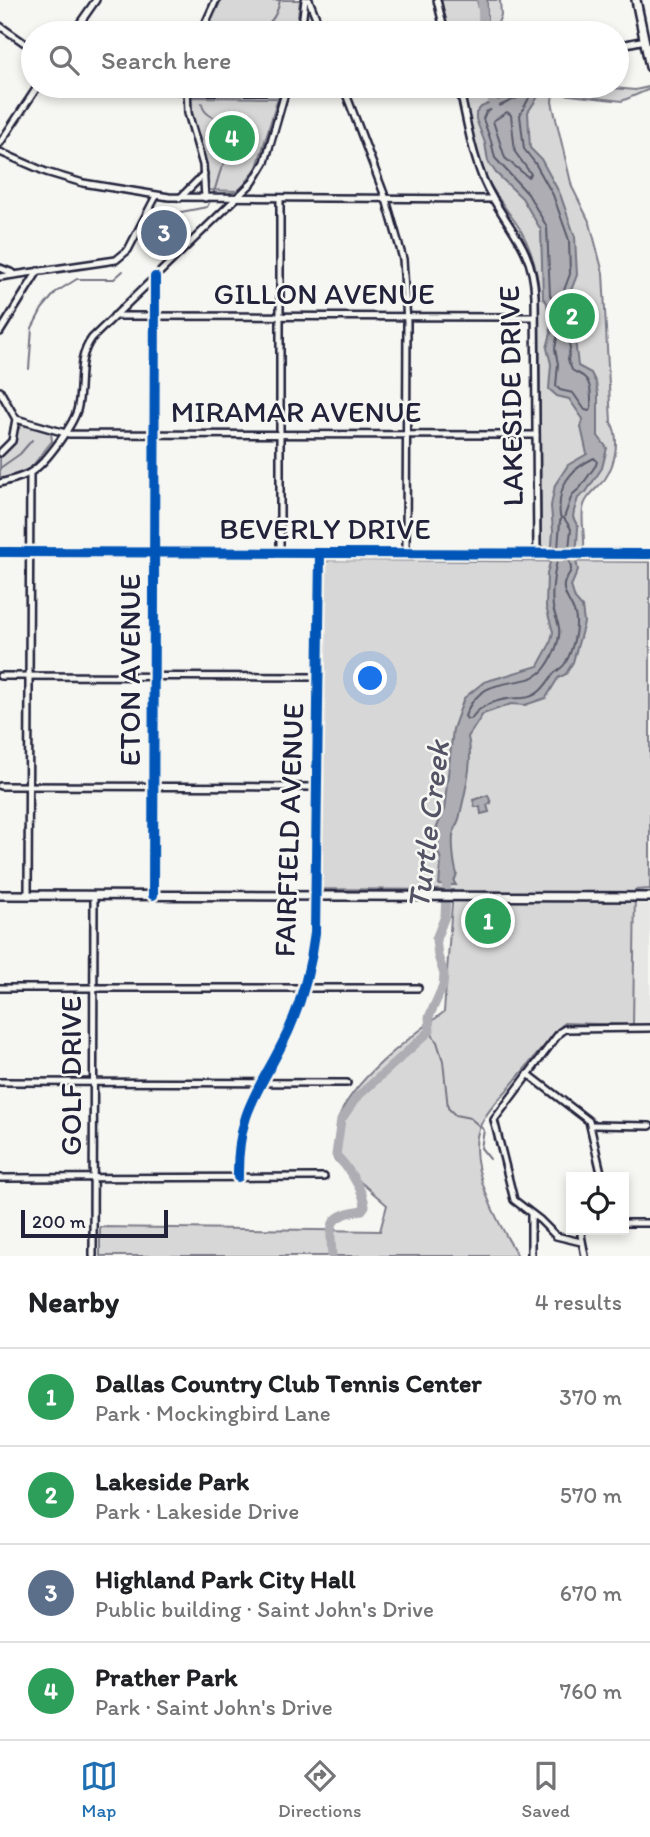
<!DOCTYPE html>
<meta charset="utf-8">
<style>
:root{--surface:#fff;--page:#f2f2f2;--text:#202124;--muted:#757577;--line:#e0e0e0;--accent:#1f6fb2}
body{margin:0;font-family:Itim,sans-serif;background:var(--page);color:var(--text)}
.controls{position:absolute;right:21px;bottom:21px;display:grid;overflow:hidden;border-radius:0px;box-shadow:0 4px 10px #0003}
.controls button{width:63px;height:63px;display:grid;place-items:center;padding:0;border:0;border-bottom:2px solid var(--line);background:var(--surface);color:var(--text);font:35px sans-serif}
.scale{position:absolute;left:21px;bottom:18px;width:147px;box-sizing:border-box;padding-left:7px;border:4px solid #22223b;border-top:0;font-size:19px;line-height:24px;white-space:nowrap;color:#22223b;-webkit-text-stroke:5px #f6f6f2;paint-order:stroke}
.you{position:absolute;left:371px;top:679px;width:24px;height:24px;margin:-18px;border:5px solid #fff;border-radius:50%;background:#1a73e8;box-shadow:0 0 0 10px #1a73e833}
.badge{display:grid;place-items:center;width:46px;height:46px;border-radius:50%;background:var(--accent);color:#fff;font-size:23px;font-weight:700}
.pin{position:absolute;translate:-50% -50%;border:4px solid #fff;box-shadow:0 2px 7px #0006}
.list{margin:0;padding:0;list-style:none}
h2{display:flex;justify-content:space-between;align-items:center;height:91px;margin:0;padding:0 28px;font-size:30px}
h2 small{font-size:23px;font-weight:400;color:var(--muted)}
.list li{display:grid;grid-template-columns:46px 1fr auto;gap:21px;align-items:center;box-sizing:border-box;height:98px;padding:0 28px;border-top:2px solid var(--line)}
.list b{display:block;font-size:26px;white-space:nowrap}
.list p{margin:0;font-size:23px;white-space:nowrap;color:var(--muted)}
.list em{font-size:23px;font-style:normal;color:var(--muted)}
.icon{flex:none;width:38px;height:38px;fill:none;stroke:currentColor;stroke-width:2;stroke-linecap:round;stroke-linejoin:round}
.map{position:relative;flex:none;width:650px;height:1256px;overflow:hidden}
.search{position:absolute;background:var(--surface);box-shadow:0 4px 10px #0003;left:21px;right:21px;top:21px;height:77px;display:flex;align-items:center;gap:18px;box-sizing:border-box;padding:0 24px;border-radius:38px;color:var(--muted);font-size:26px}
.sheet{height:483px;background:var(--surface)}
nav{display:flex;justify-content:space-around;align-items:center;box-sizing:border-box;height:98px;border-top:2px solid var(--line);background:var(--surface);font-size:19px;color:var(--muted)}
nav a{display:grid;justify-items:center;gap:4px}
nav .on{color:var(--accent)}
.map>svg:first-child{display:block}
.built{fill:#e6e6e4}
.green{fill:#d7d7d7;stroke:#7c7c89;stroke-width:2}
.water{fill:#adadb3;stroke:#757583;stroke-width:2}
.lines{fill:none;stroke-linecap:round;stroke-linejoin:round}
.shore{stroke:#5a5a6b;stroke-width:2}
.stream{stroke:#757583;stroke-width:2}
.river{stroke:#adadb3;stroke-width:9}
.minor-casing{stroke:#22223b;stroke-width:10}
.major-casing{stroke:#22223b;stroke-width:12}
.minor{stroke:#f6f6f2;stroke-width:5}
.major{stroke:#f6f6f2;stroke-width:7}
.cycleway-casing{stroke:#f6f6f2;stroke-width:15}
.cycleway{stroke:#0057b8;stroke-width:10}
.labels{text-anchor:middle;stroke-width:5;stroke-linejoin:round;paint-order:stroke}
.street-label{font-size:30px;fill:#22223b;stroke:#f6f6f2}
.water-label{font-size:32px;font-style:italic;fill:#535365;stroke:#f6f6f2}
</style>
<div class="map">
<svg width="650" height="1256" viewBox="0 0 650 1256">
<rect width="100%" height="100%" fill="#f6f6f2"/>
<filter id="ink" filterUnits="userSpaceOnUse"><feTurbulence type="fractalNoise" baseFrequency=".0143" numOctaves="2"/><feDisplacementMap in="SourceGraphic" scale="14" xChannelSelector="R" yChannelSelector="G"/><feConvolveMatrix kernelMatrix="1 2 1 2 8 2 1 2 1" color-interpolation-filters="sRGB"/></filter>
<g filter="url(#ink)">
<polygon class="built" points="635,903 650,904 650,1025 633,1025"/>
<g class="green">
<polygon points="221,0 300,0 296,33 206,33"/>
<polygon points="441,0 500,0 501,15 494,33 449,33"/>
<path d="M462,86h47l2,3 10,-3h71l43,4 14,-3 1,2 -28,12 -69,-8 -1,9 20,85 18,36 13,50 8,149c9,16 5,41 -6,57 -7,9 -21,18 -22,31 -2,11 2,26 1,38l-39,1 -4,-4 -2,-255c-3,-25 -10,-50 -25,-70 -11,-15 -22,-29 -29,-46 -11,-27 -16,-59 -23,-88z"/>
<polygon points="189,97 278,98 257,167 240,191 203,190 205,157 190,112"/>
<path d="M25,423l26,10 1,8 -22,28 -30,11v-24c15,-9 13,-27 25,-33z"/>
<path d="M329,560l321,2v327l-15,1 -2,135 -69,-2c-19,22 -38,44 -56,66 -10,11 -21,22 -27,35 -18,37 18,101 37,132h-418v-29l280,4 7,-26 -53,-46c2,-12 1,-26 4,-38 10,-38 75,-86 106,-109l9,-122 -131,-1 2,-324z"/>
</g>
<g class="water">
<polygon points="477,0 487,0 487,27 483,27"/>
<path d="M530,86h11l2,3 -15,23 2,36 11,11 19,35 15,43 2,38 -7,18 8,73 13,7 5,10 2,11v42l9,12 -5,20 -16,24 -8,6 -4,13 -1,6 5,10 -2,33 2,10 -7,16 4,13 7,8 2,16 -11,39 -7,12 -8,4 -12,20 -21,7 -14,-1 -28,10 -15,23c6,23 -3,55 -8,78 -1,7 -6,13 -7,21 -1,9 1,29 4,38l-3,8 2,3h-17l2,-25 -6,-17 1,-14 8,-18 9,-82 11,-31 20,-16 54,-16 12,-22 3,-12 -7,-25 1,-33 4,-16 2,-27 -2,-25 4,-21 13,-20 19,-11 -6,-27 2,-8 -14,-20 -12,-3 -8,-7 2,-25 -4,-16 4,-15 -4,-30 -4,-5 -2,-68 -19,-32 -26,-25 -8,-12 -3,-18 -9,-24v-6l5,-6z"/>
<polygon points="488,795 491,803 487,805 489,812 481,814 480,807 475,807 473,800"/>
</g>
<g class="lines">
<g class="shore">
<path d="M524,95h4l1,3 -9,17 4,34 11,14 18,32 16,45 1,34 -7,19v23l7,32 -2,12 4,10c4,3 9,4 12,7 8,6 7,22 7,31l-2,3 -4,-1 -12,-17 -13,-3 -4,-4 2,-22 -3,-15 3,-17 -4,-29 -4,-8 -3,-68 -19,-33 -33,-36 -4,-17 -8,-22 3,-7z"/>
<polygon points="507,112 511,115 515,152 531,174 528,177 505,158 493,121"/>
<path d="M558,549l2,-28 2,-3 -2,-2c-3,-30 9,-46 34,-58l3,3 -1,4 -16,23 -8,7 -8,23 7,11 -2,20"/>
<path d="M558,558c-4,13 -7,35 -5,49 1,7 5,14 6,21 2,12 -7,31 -14,40 -17,24 -63,1 -80,48l2,3h4c10,-17 34,-21 52,-21 15,-1 22,-12 29,-22 3,-5 8,-6 12,-11 7,-10 12,-29 12,-41 1,-15 -9,-21 -12,-35 -2,-9 6,-13 7,-20 0,-4 -2,-7 -2,-11"/>
</g>
<g class="stream">
<polyline points="227,33 235,33"/>
<path d="M248,33c19,-3 29,-15 32,-33"/>
<path d="M202,103c2,23 40,10 36,41 -1,9 -12,15 -16,23 -4,9 -5,18 -9,27"/>
<polyline points="176,213 207,207 211,199"/>
<polyline points="29,369 32,328 42,309 56,292 77,279 114,279 123,271"/>
<polyline points="0,468 20,454 32,440"/>
<polyline points="430,1031 437,1042 443,1061 448,1108 455,1115 470,1118 484,1130 481,1148 490,1159"/>
</g>
<g class="river">
<polyline points="481,33 483,27 482,0"/>
<polyline points="487,86 496,110"/>
<path d="M332,1256c-2,-33 -5,-40 30,-46l3,-4c-1,-15 -18,-40 -29,-51l5,-35 15,-22 74,-67 -1,-14 14,-31 1,-12 -6,-18 -2,-17 9,-23 2,-42"/>
</g>
<g class="minor-casing">
<g id="minor">
<polyline points="309,0 322,33"/>
<polyline points="437,0 445,33"/>
<polyline points="0,26 33,49"/>
<polyline points="73,33 96,0"/>
<polyline points="201,33 216,0"/>
<polyline points="301,33 305,0"/>
<polyline points="566,33 572,30 581,33"/>
<polyline points="617,46 645,40"/>
<polyline points="133,86 187,91 460,91"/>
<polyline points="187,86 188,113 203,165 205,198"/>
<polyline points="343,86 386,199 403,259 407,322 406,553"/>
<path d="M459,86c7,31 12,64 24,93 19,45 50,63 52,117l2,258"/>
<polyline points="0,143 38,86"/>
<polyline points="0,152 46,172 83,183 169,197 494,199"/>
<polyline points="180,198 204,174"/>
<polyline points="0,268 13,273"/>
<polyline points="0,277 116,260 128,250 156,196"/>
<polyline points="114,316 535,317"/>
<polyline points="0,332 38,271"/>
<polyline points="0,391 16,419 12,441 0,453"/>
<polyline points="16,419 69,434 536,435"/>
<path d="M0,483c10,-3 22,-5 31,-11 14,-8 45,-50 47,-66 5,-24 -2,-46 14,-68l161,-156 12,-20 22,-76"/>
<polyline points="0,552 650,554"/>
<polyline points="280,553 280,198"/>
<polyline points="0,676 319,677"/>
<polyline points="0,786 318,787"/>
<polyline points="28,895 30,473"/>
<polyline points="153,895 155,277"/>
<polyline points="0,988 418,988"/>
<polyline points="528,1074 589,1121 602,1177"/>
<polyline points="0,1082 347,1083"/>
<polyline points="592,1125 650,1126"/>
<path d="M238,1177c-1,-69 23,-87 50,-145 14,-32 23,-65 27,-99l5,-380"/>
<polyline points="0,1178 324,1177"/>
<polyline points="624,1223 650,1223"/>
<polyline points="583,1230 581,1235 585,1256"/>
<polyline points="581,1242 556,1236 540,1220 514,1200 494,1120 560,1032 565,1029 650,1028"/>
<polyline points="93,1256 94,895"/>
<polyline points="531,1256 531,1214"/>
</g>
</g>
<g class="major-casing">
<g id="major">
<polyline points="636,0 650,67"/>
<polyline points="0,895 650,897"/>
</g>
</g>
<use href="#minor" class="minor"/>
<use href="#major" class="major"/>
<g class="cycleway-casing">
<g id="cycleway">
<polyline points="0,552 650,554"/>
<polyline points="153,895 155,277"/>
<path d="M238,1177c-1,-69 23,-87 50,-145 14,-32 23,-65 27,-99l5,-380"/>
</g>
</g>
<use href="#cycleway" class="cycleway"/>
</g>
</g>
<g class="labels">
<g class="street-label">
<text x="324" y="304">GILLON AVENUE</text>
<text transform="translate(511 396) rotate(-91)" y="10">LAKESIDE DRIVE</text>
<text x="296" y="422">MIRAMAR AVENUE</text>
<text x="325" y="539">BEVERLY DRIVE</text>
<text transform="translate(130 670) rotate(-90)" y="10">ETON AVENUE</text>
<text transform="translate(289 830) rotate(-88)" y="10">FAIRFIELD AVENUE</text>
<text transform="translate(71 1076) rotate(-90)" y="10">GOLF DRIVE</text>
</g>
<g class="water-label">
<text transform="translate(428 825) rotate(-83)" y="11">Turtle Creek</text>
</g>
</g>
</svg>
<div class="controls">
<button><svg class="icon" aria-label="locate" viewBox="0 0 24 24"><circle cx="12" cy="12" r="6"/><path d="M12 2v4M12 18v4M2 12h4M18 12h4"/></svg></button>
</div>
<div class="scale">200 m</div>
<div class="you"></div>
<div class="pin badge" style="left:488px;top:921px;background:#2e9e5b">1</div>
<div class="pin badge" style="left:572px;top:316px;background:#2e9e5b">2</div>
<div class="pin badge" style="left:164px;top:233px;background:#5c6f8a">3</div>
<div class="pin badge" style="left:232px;top:138px;background:#2e9e5b">4</div>
<div class="search"><svg class="icon" aria-label="search" viewBox="0 0 24 24"><circle cx="10" cy="10" r="6"/><path d="M15 15l6 6"/></svg>Search here</div>
</div>
<section class="sheet">
<h2>Nearby<small>4 results</small></h2>
<ul class="list">
<li><span class="badge" style="background:#2e9e5b">1</span><div><b>Dallas Country Club Tennis Center</b><p>Park · Mockingbird Lane</p></div><em>370 m</em></li>
<li><span class="badge" style="background:#2e9e5b">2</span><div><b>Lakeside Park</b><p>Park · Lakeside Drive</p></div><em>570 m</em></li>
<li><span class="badge" style="background:#5c6f8a">3</span><div><b>Highland Park City Hall</b><p>Public building · Saint John's Drive</p></div><em>670 m</em></li>
<li><span class="badge" style="background:#2e9e5b">4</span><div><b>Prather Park</b><p>Park · Saint John's Drive</p></div><em>760 m</em></li>
</ul>
</section>
<nav>
<a class="on"><svg class="icon" aria-label="map" viewBox="0 0 24 24"><path d="M3 6l6-2 6 2 6-2v14l-6 2-6-2-6 2zM9 4v14M15 6v14"/></svg>Map</a>
<a><svg class="icon" aria-label="directions" viewBox="0 0 24 24"><path d="M12 3l9 9-9 9-9-9zM9 14v-3h6M13 9l2 2-2 2"/></svg>Directions</a>
<a><svg class="icon" aria-label="saved" viewBox="0 0 24 24"><path d="M7 4h10v16l-5-4-5 4z"/></svg>Saved</a>
</nav>
